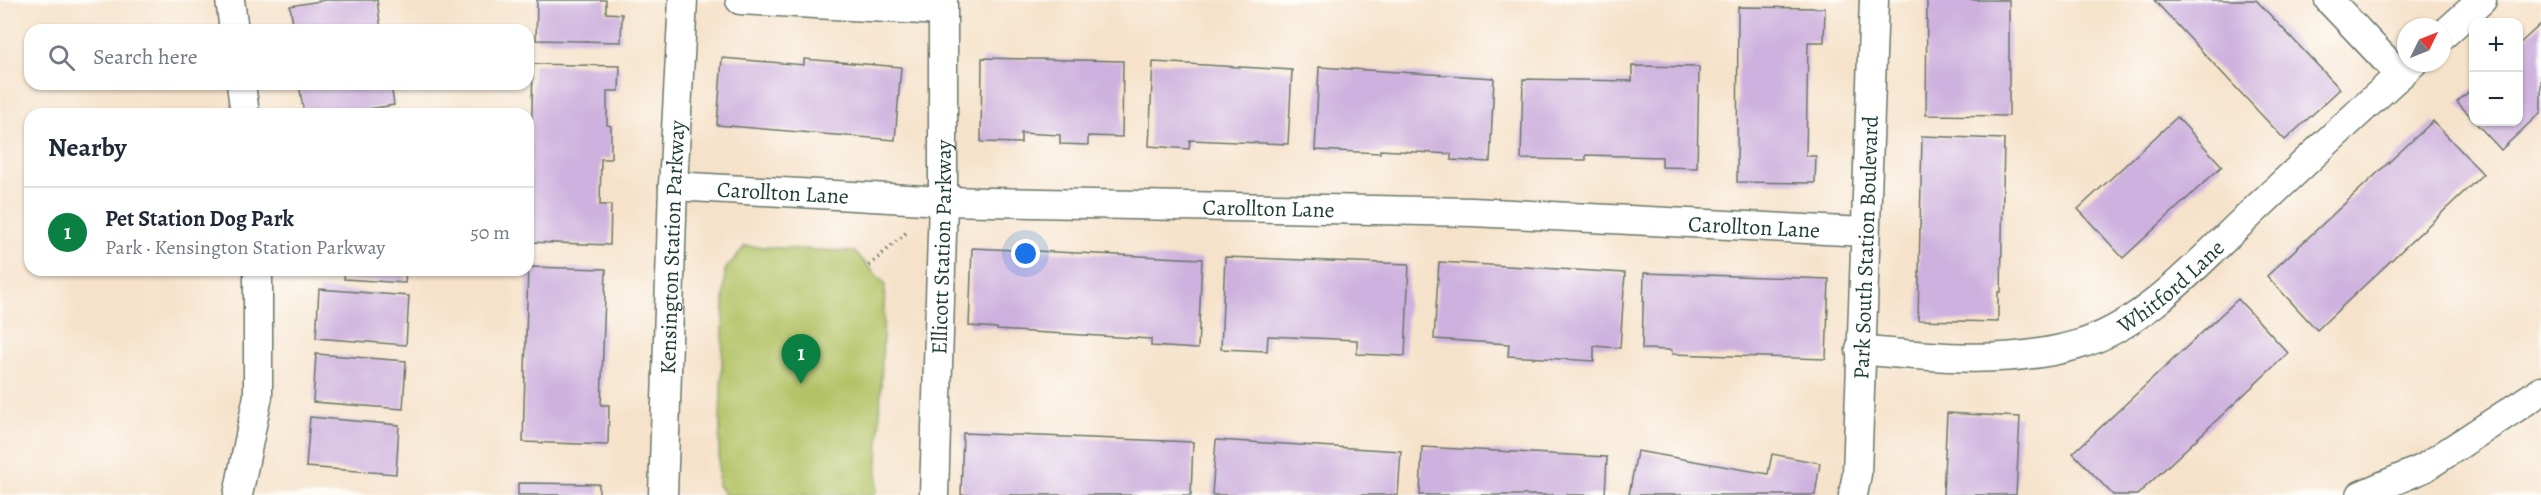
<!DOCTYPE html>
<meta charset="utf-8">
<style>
:root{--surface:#fff;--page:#f6f6f7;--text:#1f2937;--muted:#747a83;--line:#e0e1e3;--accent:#0b8043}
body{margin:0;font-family:Alegreya,serif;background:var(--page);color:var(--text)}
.controls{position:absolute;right:18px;top:18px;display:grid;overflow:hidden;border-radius:12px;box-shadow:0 2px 4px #0004}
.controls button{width:54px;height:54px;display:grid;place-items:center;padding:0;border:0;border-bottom:2px solid var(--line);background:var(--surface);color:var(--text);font:30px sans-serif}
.compass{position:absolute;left:2397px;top:18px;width:54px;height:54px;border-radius:50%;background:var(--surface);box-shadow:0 2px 4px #0004;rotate:47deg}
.you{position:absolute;left:1026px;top:254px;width:21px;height:21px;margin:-15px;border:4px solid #fff;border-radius:50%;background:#1a73e8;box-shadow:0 0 0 9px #1a73e833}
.badge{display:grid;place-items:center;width:39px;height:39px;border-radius:50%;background:var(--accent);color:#fff;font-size:20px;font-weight:700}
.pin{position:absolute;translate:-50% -50px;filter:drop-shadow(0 2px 3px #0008)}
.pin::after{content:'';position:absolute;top:32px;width:21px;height:18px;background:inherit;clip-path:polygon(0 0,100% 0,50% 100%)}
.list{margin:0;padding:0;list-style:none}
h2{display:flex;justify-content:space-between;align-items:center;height:78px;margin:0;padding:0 24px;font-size:26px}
h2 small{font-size:20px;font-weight:400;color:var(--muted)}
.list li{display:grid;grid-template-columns:39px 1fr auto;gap:18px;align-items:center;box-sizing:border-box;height:90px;padding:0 24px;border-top:2px solid var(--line)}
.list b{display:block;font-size:22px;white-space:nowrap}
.list p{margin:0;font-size:20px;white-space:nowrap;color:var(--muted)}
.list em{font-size:20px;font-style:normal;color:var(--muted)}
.icon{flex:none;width:33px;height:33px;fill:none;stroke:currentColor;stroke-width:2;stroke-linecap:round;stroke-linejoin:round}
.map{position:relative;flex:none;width:2541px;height:495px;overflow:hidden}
.search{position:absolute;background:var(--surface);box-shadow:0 2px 4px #0004;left:24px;top:24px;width:510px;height:66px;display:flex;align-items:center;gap:15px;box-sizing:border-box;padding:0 21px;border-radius:18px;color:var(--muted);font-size:22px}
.panel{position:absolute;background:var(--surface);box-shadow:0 2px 4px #0004;left:24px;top:108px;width:510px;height:168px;border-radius:18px}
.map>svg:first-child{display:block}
.green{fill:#b2c265;stroke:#68804c;stroke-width:1.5}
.building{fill:#ceb1de}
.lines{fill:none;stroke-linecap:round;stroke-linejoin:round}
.minor-casing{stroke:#6a7768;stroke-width:31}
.path{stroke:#6a7768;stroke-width:4;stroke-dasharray:1.5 4.5;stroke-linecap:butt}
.minor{stroke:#fff;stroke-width:28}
.labels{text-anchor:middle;stroke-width:6;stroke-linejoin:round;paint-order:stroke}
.street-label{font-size:22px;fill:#1f3d34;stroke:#fdfcf7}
</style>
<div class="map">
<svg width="2541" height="495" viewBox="0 0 2541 495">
<rect width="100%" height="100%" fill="#fdfcf7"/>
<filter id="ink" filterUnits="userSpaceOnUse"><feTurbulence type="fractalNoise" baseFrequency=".0167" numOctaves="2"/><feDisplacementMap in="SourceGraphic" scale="12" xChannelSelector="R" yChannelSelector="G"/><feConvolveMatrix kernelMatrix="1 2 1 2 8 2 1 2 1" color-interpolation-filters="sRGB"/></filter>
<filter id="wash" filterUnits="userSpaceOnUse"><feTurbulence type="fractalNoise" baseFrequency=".008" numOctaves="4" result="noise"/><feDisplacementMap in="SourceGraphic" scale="24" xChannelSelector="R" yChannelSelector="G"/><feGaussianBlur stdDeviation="1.35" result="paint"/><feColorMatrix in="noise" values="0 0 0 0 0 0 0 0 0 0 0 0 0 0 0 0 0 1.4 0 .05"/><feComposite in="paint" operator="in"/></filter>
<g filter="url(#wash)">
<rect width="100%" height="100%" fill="#f6e2ca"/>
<polygon class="green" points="745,246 855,252 885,284 877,490 873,495 725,495 718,485 725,270"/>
<g id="blocks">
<g class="building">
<polygon points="326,0 377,0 381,30 294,30 290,6"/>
<polygon points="537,0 606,0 606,13 622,14 621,42 536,40"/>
<polygon points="1927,0 2009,0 2009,116 1926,115"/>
<polygon points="2154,0 2256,0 2340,89 2285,140"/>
<polygon points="1738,7 1825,8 1824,42 1808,42 1806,156 1816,156 1815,183 1737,182"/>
<polygon points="2541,24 2541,112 2501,150 2475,122 2518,122 2518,45"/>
<polygon points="722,58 804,65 804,59 901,67 895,140 717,125"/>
<polygon points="982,58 1123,61 1122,137 1088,136 1088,145 1060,144 1060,135 1021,133 1021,143 981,142"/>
<polygon points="1153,62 1292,70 1288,144 1190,140 1189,149 1149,146"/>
<polygon points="533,64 620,66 619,91 607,91 607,125 611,126 611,159 601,159 600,205 611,205 610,245 529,242"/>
<polygon points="1632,66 1699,67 1697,168 1662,167 1662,157 1586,155 1586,160 1521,159 1523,79 1632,81"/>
<polygon points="1319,67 1494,78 1490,162 1451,160 1451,154 1380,150 1380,153 1315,150"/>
<polygon points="299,84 391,84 394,105 337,114 304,114"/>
<polygon points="2474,87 2474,120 2457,102"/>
<polygon points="2177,117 2222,166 2123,258 2078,209"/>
<polygon points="2433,121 2483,174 2317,330 2267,276"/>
<polygon points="1922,136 2004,139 2001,292 1998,292 1998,322 1918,320"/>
<polygon points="972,248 1202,259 1198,349 1151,346 1151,339 997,330 997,328 969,326"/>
<polygon points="1225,257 1409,264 1405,356 1357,354 1357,340 1268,336 1267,351 1221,349"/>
<polygon points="1439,262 1625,273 1620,348 1594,346 1594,361 1508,356 1509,344 1434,339"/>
<polygon points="528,267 606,269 601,405 609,405 608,445 523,442"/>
<polygon points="345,270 406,270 405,283 344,279"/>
<polygon points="1644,273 1829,279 1826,359 1672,354 1672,350 1642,349"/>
<polygon points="319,289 409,296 406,345 316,338"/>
<polygon points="2238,299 2288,353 2137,495 2113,495 2073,453"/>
<polygon points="316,354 406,361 403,409 313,402"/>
<polygon points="1947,413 2020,417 2016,495 1943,495"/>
<polygon points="310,417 399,425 396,474 306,467"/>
<polygon points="963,433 1193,442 1191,495 961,495"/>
<polygon points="1216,440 1401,451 1398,495 1212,495"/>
<polygon points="1422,447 1607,457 1605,495 1420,495"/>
<polygon points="1637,451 1768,474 1772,454 1820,463 1815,495 1629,495"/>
<polygon points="518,483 599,484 599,495 518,495"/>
</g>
</g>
</g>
<g filter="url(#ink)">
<use href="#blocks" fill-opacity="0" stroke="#6a7768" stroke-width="1.5"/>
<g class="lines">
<g class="minor-casing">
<g id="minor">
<polyline points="230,0 234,30"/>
<polyline points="740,0 942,11"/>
<polyline points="2329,0 2400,75"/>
<polyline points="2442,36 2482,0"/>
<polyline points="241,84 245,114"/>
<path id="s1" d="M673,186l270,15 529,11 393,20"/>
<path id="s2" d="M1860,350c71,7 148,15 217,-5 66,-19 117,-78 166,-124 56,-53 112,-106 170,-158"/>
<polyline points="238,495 258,396 258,270"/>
<path id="s3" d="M663,495l10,-309 10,-186"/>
<path id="s4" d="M934,495l9,-294v-201"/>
<path id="s5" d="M1853,495l4,-21 17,-474"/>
<polyline points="2361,495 2424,468 2541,391"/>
</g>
</g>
<polyline class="path" points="869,266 908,231"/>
<use href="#minor" class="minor"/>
</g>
</g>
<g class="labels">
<g class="street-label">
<text dy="8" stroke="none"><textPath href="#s1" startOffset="110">Carollton Lane</textPath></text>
<text dy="8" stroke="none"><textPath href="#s1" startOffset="596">Carollton Lane</textPath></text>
<text dy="8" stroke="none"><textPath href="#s1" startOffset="1082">Carollton Lane</textPath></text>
<text dy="8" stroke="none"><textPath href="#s3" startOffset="248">Kensington Station Parkway</textPath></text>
<text dy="8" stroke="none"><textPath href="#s4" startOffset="248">Ellicott Station Parkway</textPath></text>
<text dy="8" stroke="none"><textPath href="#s5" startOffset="248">Park South Station Boulevard</textPath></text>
<text dy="8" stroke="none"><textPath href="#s2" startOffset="330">Whitford Lane</textPath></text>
</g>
</g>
</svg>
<div class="controls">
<button>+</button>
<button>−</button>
</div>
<svg class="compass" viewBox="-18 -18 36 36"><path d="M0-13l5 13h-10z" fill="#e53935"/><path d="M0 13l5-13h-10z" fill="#747a83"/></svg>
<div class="you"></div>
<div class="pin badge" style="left:801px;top:384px">1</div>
<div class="search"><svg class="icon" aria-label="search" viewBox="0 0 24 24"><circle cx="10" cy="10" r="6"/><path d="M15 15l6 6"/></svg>Search here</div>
<section class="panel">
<h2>Nearby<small></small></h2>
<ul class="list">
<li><span class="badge">1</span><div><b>Pet Station Dog Park</b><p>Park · Kensington Station Parkway</p></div><em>50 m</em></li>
</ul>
</section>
</div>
